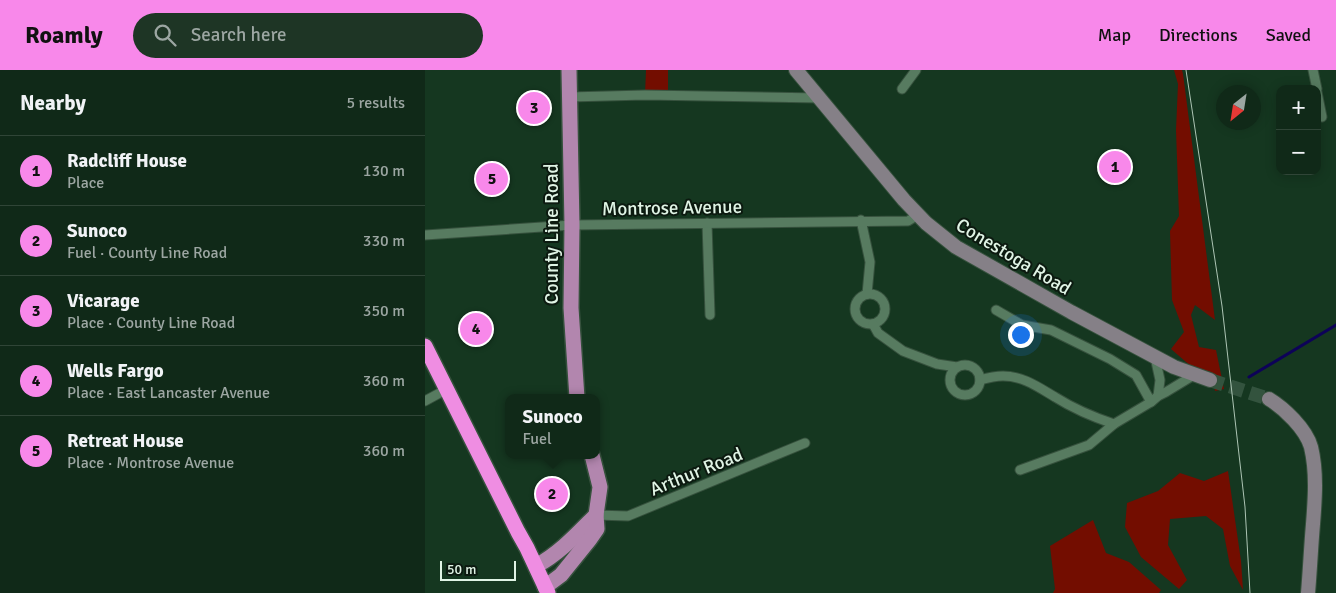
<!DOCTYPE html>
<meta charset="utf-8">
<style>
:root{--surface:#102918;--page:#1e3525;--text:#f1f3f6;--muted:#9ca6a2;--line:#304537;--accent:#f888ea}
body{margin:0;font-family:Signika,sans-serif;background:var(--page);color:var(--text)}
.controls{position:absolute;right:15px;top:15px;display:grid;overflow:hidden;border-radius:10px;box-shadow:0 2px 12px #0003}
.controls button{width:45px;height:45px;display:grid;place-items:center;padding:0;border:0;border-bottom:1px solid var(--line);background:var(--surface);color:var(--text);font:25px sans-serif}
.compass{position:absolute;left:791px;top:15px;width:45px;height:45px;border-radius:50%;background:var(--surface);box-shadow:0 2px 12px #0003;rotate:210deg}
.scale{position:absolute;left:15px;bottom:12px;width:76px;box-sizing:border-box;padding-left:5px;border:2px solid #e0f4e5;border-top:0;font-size:14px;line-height:18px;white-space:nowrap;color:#e0f4e5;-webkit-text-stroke:4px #0c1a10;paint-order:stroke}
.you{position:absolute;left:595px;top:264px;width:18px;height:18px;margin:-12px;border:4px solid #fff;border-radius:50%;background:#1a73e8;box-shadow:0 0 0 8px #1a73e833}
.badge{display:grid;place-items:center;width:32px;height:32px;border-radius:50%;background:var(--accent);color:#111;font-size:16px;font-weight:700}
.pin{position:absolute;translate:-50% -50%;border:2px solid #fff;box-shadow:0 1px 5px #0006}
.popup{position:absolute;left:80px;top:324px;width:95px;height:65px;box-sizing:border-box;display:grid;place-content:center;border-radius:10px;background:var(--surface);filter:drop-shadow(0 1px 4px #0005);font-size:16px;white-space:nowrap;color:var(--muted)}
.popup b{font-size:19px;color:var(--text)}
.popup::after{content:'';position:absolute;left:50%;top:100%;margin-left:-10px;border:10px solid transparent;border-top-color:var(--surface)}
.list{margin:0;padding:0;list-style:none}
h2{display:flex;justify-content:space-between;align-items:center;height:65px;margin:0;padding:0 20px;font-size:21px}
h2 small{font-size:16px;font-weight:400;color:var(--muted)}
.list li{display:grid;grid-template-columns:32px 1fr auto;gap:15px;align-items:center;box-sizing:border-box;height:70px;padding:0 20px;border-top:1px solid var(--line)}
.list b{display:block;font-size:19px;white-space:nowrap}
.list p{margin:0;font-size:16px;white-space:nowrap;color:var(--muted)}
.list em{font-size:16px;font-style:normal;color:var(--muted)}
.icon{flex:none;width:28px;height:28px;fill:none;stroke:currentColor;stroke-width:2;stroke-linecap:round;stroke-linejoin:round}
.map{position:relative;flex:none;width:911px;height:523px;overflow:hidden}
header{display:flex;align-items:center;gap:30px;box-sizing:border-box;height:70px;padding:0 25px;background:var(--accent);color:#111}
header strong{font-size:24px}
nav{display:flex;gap:28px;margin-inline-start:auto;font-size:18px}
.search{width:350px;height:45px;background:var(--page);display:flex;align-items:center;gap:12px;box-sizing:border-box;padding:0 18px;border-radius:28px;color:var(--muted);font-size:19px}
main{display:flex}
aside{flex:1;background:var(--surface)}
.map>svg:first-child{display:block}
.green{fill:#730d00}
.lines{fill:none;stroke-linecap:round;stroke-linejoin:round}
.stream{stroke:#0d0258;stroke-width:3}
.secondary-tunnel{stroke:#33533e;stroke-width:14;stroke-dasharray:14 7;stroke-linecap:butt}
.street-casing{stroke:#36513d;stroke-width:11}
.secondary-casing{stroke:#36513d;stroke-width:16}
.primary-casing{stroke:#36513d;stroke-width:18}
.highway-casing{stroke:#36513d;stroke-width:18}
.street{stroke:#577b60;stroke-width:9}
.secondary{stroke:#858087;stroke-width:14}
.primary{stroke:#b286ae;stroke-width:15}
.highway{stroke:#ef8de2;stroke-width:15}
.tram{stroke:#adc5b4;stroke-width:1}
.labels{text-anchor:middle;stroke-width:4;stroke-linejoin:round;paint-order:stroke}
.street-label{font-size:19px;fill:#e0f4e5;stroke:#0c1a10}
</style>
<header>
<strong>Roamly</strong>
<div class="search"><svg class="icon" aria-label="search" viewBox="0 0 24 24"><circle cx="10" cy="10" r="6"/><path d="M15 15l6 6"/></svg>Search here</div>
<nav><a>Map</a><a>Directions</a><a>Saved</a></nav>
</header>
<main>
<aside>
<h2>Nearby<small>5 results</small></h2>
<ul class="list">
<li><span class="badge">1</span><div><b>Radcliff House</b><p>Place</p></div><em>130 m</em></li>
<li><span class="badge">2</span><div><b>Sunoco</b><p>Fuel · County Line Road</p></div><em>330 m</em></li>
<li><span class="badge">3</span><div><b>Vicarage</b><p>Place · County Line Road</p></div><em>350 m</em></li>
<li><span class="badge">4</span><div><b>Wells Fargo</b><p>Place · East Lancaster Avenue</p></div><em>360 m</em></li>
<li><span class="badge">5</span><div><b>Retreat House</b><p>Place · Montrose Avenue</p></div><em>360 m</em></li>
</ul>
</aside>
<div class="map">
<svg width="911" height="523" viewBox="0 0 911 523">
<rect width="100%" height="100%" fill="#153720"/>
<g class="green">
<polygon points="221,0 243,0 243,26 220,25"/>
<polygon points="749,0 757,0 758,4 790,250 770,235 766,245 774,277 791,280 799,319 790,321 786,302 768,298 746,279 759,262 747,230 745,161 754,146 751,60 753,14"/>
<polygon points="803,401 816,491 818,520 805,496 798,459 781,446 745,449 743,475 762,510 754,519 716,487 700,457 702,433 733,421 755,403 779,411"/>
<polygon points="668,450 681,483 704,492 736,520 734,523 628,523 630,519 625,476"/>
</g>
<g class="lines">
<polyline class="stream" points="824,307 911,255"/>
<polyline class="secondary-tunnel" points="785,310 844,329"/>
<g class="street-casing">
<g id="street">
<polyline points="888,0 892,19"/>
<polyline points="477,19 491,0"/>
<polyline points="892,22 897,47"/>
<polyline points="144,27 220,25 394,28"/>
<polyline points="436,150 445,192 442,224"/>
<polyline points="282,153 285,245"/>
<polyline points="0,165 147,155 483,151 493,145"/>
<circle cx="445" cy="239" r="15"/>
<polyline points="571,240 597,255 626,260 685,289 711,305 726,332"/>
<polyline points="448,254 453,263 478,281 512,294 532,297"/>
<polyline points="730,287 735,310 733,326"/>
<circle cx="540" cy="310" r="15"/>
<path d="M555,310c7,-2 15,-4 23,-4 20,0 35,11 52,21 19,12 38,20 59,27"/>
<polyline points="0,331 22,319"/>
<polyline points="595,400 664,375 689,354 726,332 733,326 741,322 769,305"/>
<polyline points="171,445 203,446 380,373"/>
</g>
</g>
<g class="secondary-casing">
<g id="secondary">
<polyline points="371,0 479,130 501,153 531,177 646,242 749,297 785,310"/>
<path d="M844,329c15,9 37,30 42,48 6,25 4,52 2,77 -2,23 -3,46 -5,69"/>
</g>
</g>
<g class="primary-casing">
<g id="primary">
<polyline points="144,0 147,155 146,238 152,328"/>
<path d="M111,496c24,-13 41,-32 60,-51"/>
<polyline points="120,517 136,505 165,469 172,459 171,445 175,417 167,385"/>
</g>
</g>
<g class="highway-casing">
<polyline id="highway" points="0,276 93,462 102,478 123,523"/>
</g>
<use href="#street" class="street"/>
<use href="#secondary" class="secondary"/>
<use href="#primary" class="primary"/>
<use href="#highway" class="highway"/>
<polyline class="tram" points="761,0 797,236 820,437 825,523"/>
</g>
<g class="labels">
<g class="street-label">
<text transform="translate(247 137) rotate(-1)" y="7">Montrose Avenue</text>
<text transform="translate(126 164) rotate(-90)" y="7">County Line Road</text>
<text transform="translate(589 186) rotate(31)" y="7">Conestoga Road</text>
<text transform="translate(271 401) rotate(-22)" y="7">Arthur Road</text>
</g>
</g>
</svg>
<div class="controls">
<button>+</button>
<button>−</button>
</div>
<svg class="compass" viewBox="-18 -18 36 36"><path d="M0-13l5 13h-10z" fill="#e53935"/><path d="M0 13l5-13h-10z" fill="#9ca6a2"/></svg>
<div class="scale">50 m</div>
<div class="you"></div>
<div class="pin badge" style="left:690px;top:97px">1</div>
<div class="pin badge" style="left:127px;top:424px">2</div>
<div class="popup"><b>Sunoco</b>Fuel</div>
<div class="pin badge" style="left:109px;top:38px">3</div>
<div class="pin badge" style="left:51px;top:259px">4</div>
<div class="pin badge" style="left:67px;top:109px">5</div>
</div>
</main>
